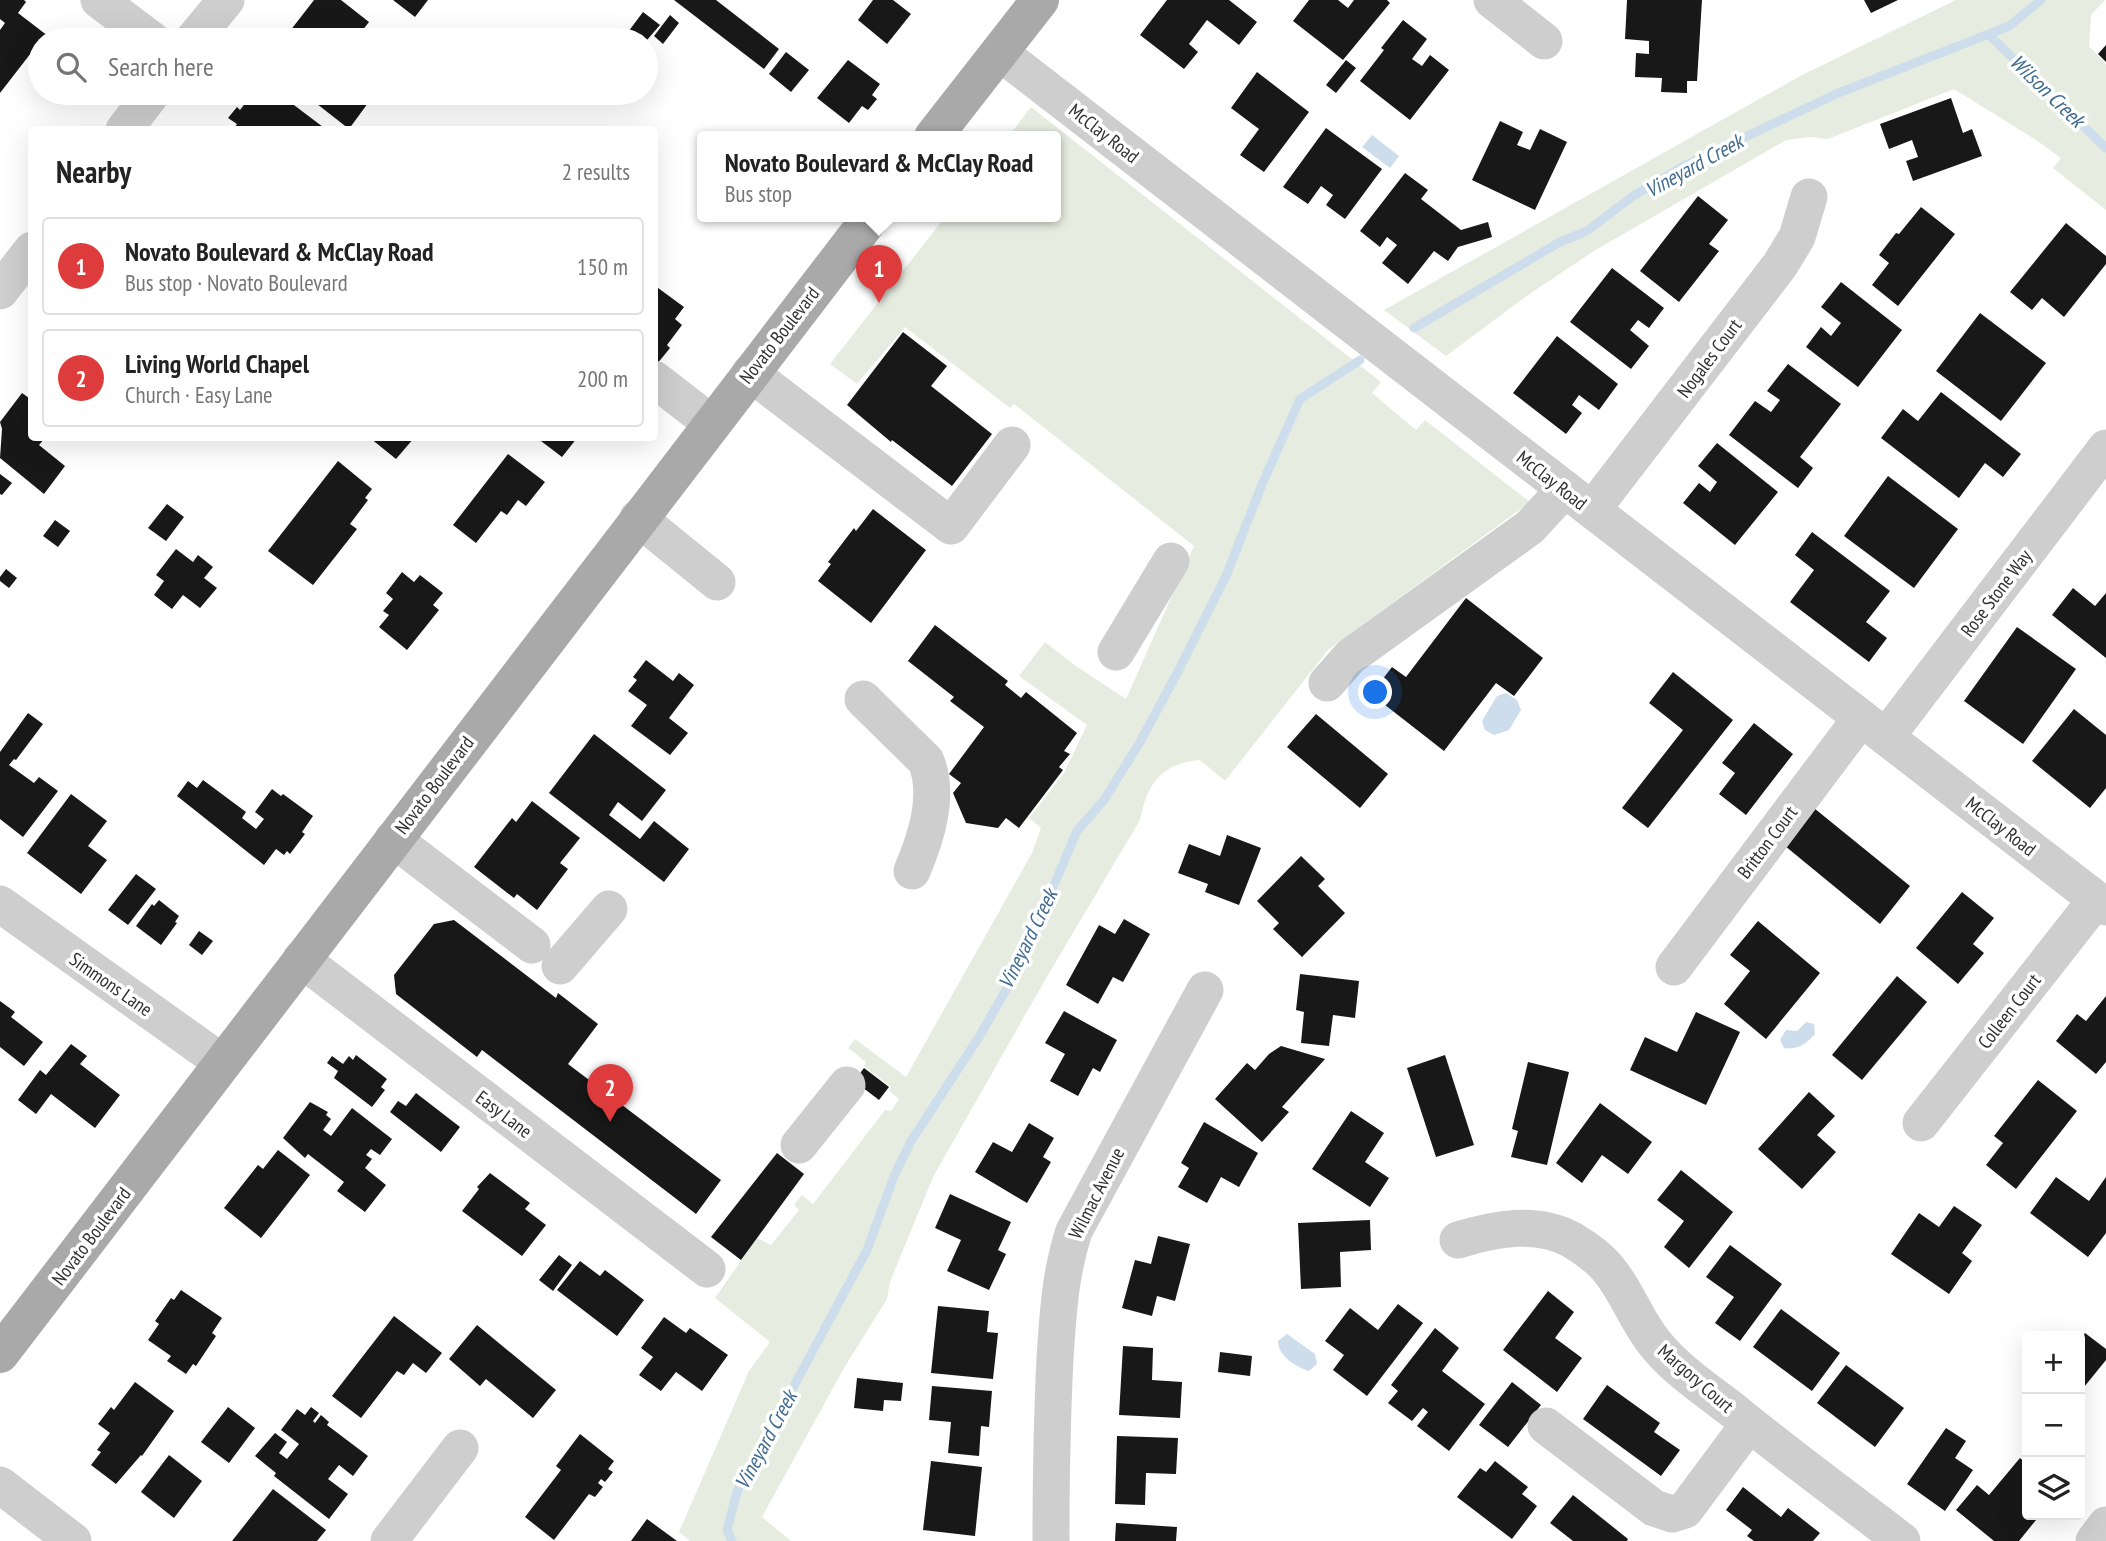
<!DOCTYPE html>
<meta charset="utf-8">
<style>
:root{--surface:#fff;--page:#f6f6f6;--text:#222;--muted:#767676;--line:#e0e0e0;--accent:#de3c3c}
body{margin:0;font-family:"PT Sans Narrow",sans-serif;background:var(--page);color:var(--text)}
.controls{position:absolute;right:21px;bottom:21px;display:grid;overflow:hidden;border-radius:7px;box-shadow:0 7px 28px #0002}
.controls button{width:63px;height:63px;display:grid;place-items:center;padding:0;border:0;border-bottom:2px solid var(--line);background:var(--surface);color:var(--text);font:35px sans-serif}
.you{position:absolute;left:1376px;top:693px;width:24px;height:24px;margin:-18px;border:5px solid #fff;border-radius:50%;background:#1a73e8;box-shadow:0 0 0 10px #1a73e833}
.badge{display:grid;place-items:center;width:46px;height:46px;border-radius:50%;background:var(--accent);color:#fff;font-size:23px;font-weight:700}
.pin{position:absolute;translate:-50% -58px;filter:drop-shadow(0 2px 4px #0008)}
.pin::after{content:'';position:absolute;top:37px;width:24px;height:21px;background:inherit;clip-path:polygon(0 0,100% 0,50% 100%)}
.popup{position:absolute;left:697px;top:131px;width:364px;height:91px;box-sizing:border-box;display:grid;place-content:center;border-radius:7px;background:var(--surface);filter:drop-shadow(0 2px 5px #0005);font-size:23px;white-space:nowrap;color:var(--muted)}
.popup b{font-size:26px;color:var(--text)}
.popup::after{content:'';position:absolute;left:50%;top:100%;margin-left:-14px;border:14px solid transparent;border-top-color:var(--surface)}
.list{margin:0;padding:0;list-style:none}
h2{display:flex;justify-content:space-between;align-items:center;height:91px;margin:0;padding:0 28px;font-size:30px}
h2 small{font-size:23px;font-weight:400;color:var(--muted)}
.list li{display:grid;grid-template-columns:46px 1fr auto;gap:21px;align-items:center;box-sizing:border-box;height:98px;margin:0 14px 14px;padding:0 14px;border:2px solid var(--line);border-radius:7px}
.list b{display:block;font-size:26px;white-space:nowrap}
.list p{margin:0;font-size:23px;white-space:nowrap;color:var(--muted)}
.list em{font-size:23px;font-style:normal;color:var(--muted)}
.icon{flex:none;width:38px;height:38px;fill:none;stroke:currentColor;stroke-width:2;stroke-linecap:round;stroke-linejoin:round}
.map{position:relative;flex:none;width:2106px;height:1541px;overflow:hidden}
.search{position:absolute;background:var(--surface);box-shadow:0 7px 28px #0002;left:28px;top:28px;width:630px;height:77px;display:flex;align-items:center;gap:18px;box-sizing:border-box;padding:0 24px;border-radius:38px;color:var(--muted);font-size:26px}
.panel{position:absolute;background:var(--surface);box-shadow:0 7px 28px #0002;left:28px;top:126px;width:630px;height:315px;border-radius:7px}
.map>svg:first-child{display:block}
.green{fill:#e6ede0}
.water{fill:#cdddeb}
.lines{fill:none;stroke-linecap:round;stroke-linejoin:round}
.stream{stroke:#cdddeb;stroke-width:9}
.building{fill:#181818}
.minor{stroke:#cecece;stroke-width:37}
.major{stroke:#a9a9a9;stroke-width:38}
.labels{text-anchor:middle;stroke-width:7;stroke-linejoin:round;paint-order:stroke}
.street-label{font-size:19px;fill:#313131;stroke:#fff}
.water-label{font-size:21px;font-style:italic;fill:#416b90;stroke:#fff}
</style>
<div class="map">
<svg width="2106" height="1541" viewBox="0 0 2106 1541">
<rect width="100%" height="100%" fill="#fff"/>
<g class="green">
<polygon points="1956,0 2105,0 2091,15 2089,46 2106,64 2106,210 2053,168 2061,158 2036,140 1954,89 1828,139 1811,137 1786,140 1594,251 1528,295 1446,356 1384,310 1800,76"/>
<path d="M1031,107l350,275 -9,11 44,37 9,-10 105,82 -202,148 -103,131 -25,-21c-39,3 -53,25 -60,60l-95,160 -112,197 -43,105 -3,17 -43,69 -82,149 29,24h-101l-11,-9 70,-161 21,-29 -55,-44 42,-60 14,7 28,-35 -5,-5 8,-10 11,9 72,-94 6,1 8,-12 -10,-8 2,-4 -27,-21 2,-4 -18,-14 7,-9 51,38 126,-224 9,-25 -12,-10 35,-45 23,-48 -68,-49 26,-34 28,22 53,35 68,-153 -180,-142 -4,4 -105,-81 -48,57 -27,-20 115,-147h111v-80h-48z"/>
</g>
<g class="water">
<polygon points="1372,135 1399,156 1390,168 1362,147"/>
<polygon points="1506,693 1517,700 1521,710 1509,730 1494,735 1485,730 1482,721 1497,696"/>
<path d="M1806,1022l8,2 1,10c-9,10 -17,16 -31,14l-4,-8 6,-10 11,1z"/>
<path d="M1287,1334l28,20 2,10 -8,7c-13,-4 -31,-15 -31,-30z"/>
</g>
<g class="lines">
<g class="stream">
<polyline points="1989,35 2106,148"/>
<polyline points="1414,328 1560,242 1587,231 1633,196 1686,165 1836,94 2009,26 2041,0"/>
<polyline points="732,1541 727,1530 737,1492 867,1250 894,1176 911,1141 979,1037 1019,967 1077,831 1104,800 1140,742 1174,679 1226,576 1263,482 1300,399 1360,360"/>
</g>
</g>
<g class="building">
<polygon points="0,0 24,0 26,2 18,13 48,36 45,40 40,40 40,46 34,55 31,53 0,93 0,30 5,23 0,19"/>
<polygon points="314,0 341,0 369,22 355,40 283,40"/>
<polygon points="393,0 428,0 415,17"/>
<polygon points="674,0 716,0 779,49 764,69"/>
<polygon points="873,0 893,0 911,14 887,44 858,20"/>
<polygon points="1167,0 1229,0 1257,22 1239,45 1207,20 1189,44 1198,52 1184,69 1140,35"/>
<polygon points="1309,0 1338,0 1348,8 1354,0 1387,0 1390,3 1343,60 1293,21"/>
<polygon points="1627,0 1702,0 1697,81 1687,81 1687,93 1661,92 1662,78 1635,77 1636,53 1649,54 1649,41 1625,39"/>
<polygon points="1864,0 1898,0 1871,13"/>
<polygon points="643,12 660,25 647,40 638,40 628,32"/>
<polygon points="670,15 679,23 663,44 654,36"/>
<polygon points="1403,20 1427,39 1412,59 1422,66 1430,55 1449,70 1410,120 1360,81 1384,50 1381,48"/>
<polygon points="2106,45 2106,62 2098,54"/>
<polygon points="786,52 809,70 791,92 769,74"/>
<polygon points="848,60 880,84 872,95 877,99 868,110 862,106 849,123 817,98"/>
<polygon points="1346,60 1356,68 1336,93 1326,85"/>
<polygon points="1257,72 1309,112 1264,172 1240,155 1259,129 1231,108"/>
<polygon points="253,93 278,93 327,130 233,130 237,124 228,118 237,107 240,110"/>
<polygon points="303,93 354,93 368,103 349,129"/>
<polygon points="1951,98 1963,133 1972,129 1982,156 1913,181 1906,161 1918,157 1912,140 1889,149 1880,124"/>
<polygon points="1500,121 1523,132 1517,145 1530,150 1540,129 1567,142 1535,210 1472,180"/>
<polygon points="1326,128 1382,169 1345,219 1326,205 1333,195 1321,186 1308,204 1283,187"/>
<polygon points="1405,173 1428,190 1421,199 1461,230 1488,222 1492,237 1458,247 1448,261 1434,251 1408,284 1382,263 1397,245 1387,237 1380,247 1360,231"/>
<polygon points="1698,196 1728,220 1709,244 1719,251 1679,302 1640,271"/>
<polygon points="1921,207 1955,234 1898,306 1872,285 1889,263 1879,255 1896,233 1899,234"/>
<polygon points="2066,223 2106,256 2106,264 2064,317 2042,298 2032,310 2010,292"/>
<polygon points="1612,268 1664,308 1649,328 1638,320 1630,330 1649,346 1631,369 1570,322"/>
<polygon points="1841,282 1902,330 1858,387 1806,347 1821,327 1831,336 1841,323 1821,307"/>
<polygon points="654,285 684,307 675,319 682,325 667,345 670,348 657,364 654,362"/>
<polygon points="1980,313 2046,363 2001,421 1936,371"/>
<polygon points="903,332 947,366 931,386 992,434 952,486 892,440 891,442 847,405"/>
<polygon points="1557,336 1618,384 1599,410 1579,395 1572,405 1582,413 1566,434 1513,393"/>
<polygon points="1788,364 1841,404 1800,457 1813,468 1798,488 1729,435 1755,401 1771,412 1780,400 1767,391"/>
<polygon points="1941,392 2021,454 2003,477 1985,463 1959,498 1881,438 1903,409 1918,421"/>
<polygon points="22,393 32,400 32,438 45,438 39,445 65,466 44,494 0,458 2,429 0,422"/>
<polygon points="370,438 414,438 396,459"/>
<polygon points="537,438 577,438 562,457"/>
<polygon points="1717,443 1778,492 1735,545 1683,503 1699,483 1710,492 1717,482 1698,466"/>
<polygon points="508,454 545,482 526,506 518,500 507,515 501,511 476,543 453,525"/>
<polygon points="338,461 372,489 365,498 368,500 350,524 357,529 313,585 268,551"/>
<polygon points="0,474 12,483 2,495 0,494"/>
<polygon points="1888,476 1958,529 1914,588 1844,536"/>
<polygon points="167,504 184,517 166,541 148,528"/>
<polygon points="873,509 926,550 871,623 818,581 831,564 828,562 854,528 856,531"/>
<polygon points="55,520 70,531 58,547 43,536"/>
<polygon points="1812,532 1890,591 1866,622 1887,638 1869,662 1790,602 1814,570 1795,555"/>
<polygon points="176,549 193,562 198,555 213,567 204,578 217,588 200,608 183,595 172,609 154,595 164,581 156,575"/>
<polygon points="6,569 17,578 9,588 0,581 0,577"/>
<polygon points="402,572 414,582 420,575 443,593 433,605 439,610 407,650 379,627 389,615 383,611 393,599 386,593"/>
<polygon points="2073,588 2095,606 2106,593 2106,658 2052,615"/>
<polygon points="1466,598 1543,658 1514,696 1496,683 1444,751 1371,694 1392,667 1406,677"/>
<polygon points="935,625 1008,681 1005,685 1021,698 1026,692 1077,733 1064,751 1070,754 1059,767 1063,770 1019,828 1006,818 998,828 966,823 953,793 961,783 949,774 984,727 950,701 954,697 908,661"/>
<polygon points="2017,627 2076,669 2023,744 1964,701"/>
<polygon points="646,660 673,681 679,673 694,685 669,718 688,733 670,755 631,726 647,705 628,691 637,680 633,677"/>
<polygon points="1673,672 1733,720 1648,828 1622,808 1683,730 1649,703"/>
<polygon points="2074,709 2106,735 2106,788 2090,808 2032,761"/>
<polygon points="28,713 43,724 16,760 14,759 9,765 34,783 39,777 58,791 23,837 0,819 0,752"/>
<polygon points="1316,714 1388,774 1360,808 1287,747"/>
<polygon points="1754,723 1793,754 1746,815 1719,794 1735,773 1722,763"/>
<polygon points="594,734 666,790 642,821 618,802 609,815 640,839 654,821 689,849 664,882 549,793"/>
<polygon points="203,780 246,812 242,818 256,829 264,819 255,812 272,789 281,796 283,794 313,816 302,832 305,834 290,854 287,851 284,855 276,849 264,865 177,796 188,781 197,788"/>
<polygon points="71,794 107,821 88,846 107,860 81,894 27,853"/>
<polygon points="532,801 580,838 560,863 568,869 537,910 517,894 514,898 474,867 512,818 516,822"/>
<polygon points="1809,804 1910,886 1880,924 1779,841"/>
<polygon points="1227,835 1261,848 1239,905 1205,892 1208,884 1178,873 1189,844 1220,856"/>
<polygon points="1301,856 1325,879 1318,886 1345,913 1302,957 1273,929 1279,923 1257,901"/>
<polygon points="136,874 156,889 128,925 108,910"/>
<polygon points="1962,892 1994,918 1973,944 1984,953 1958,984 1916,948"/>
<polygon points="159,900 179,916 175,922 177,923 161,945 136,926 152,904 154,906"/>
<polygon points="1124,919 1150,934 1123,982 1113,977 1098,1004 1066,985 1099,925 1115,934"/>
<polygon points="454,920 556,998 558,993 598,1024 568,1064 721,1180 696,1214 482,1050 477,1057 396,994 394,975 434,924"/>
<polygon points="1758,921 1820,973 1766,1039 1724,1004 1750,971 1730,955"/>
<polygon points="199,931 213,941 202,955 189,945"/>
<polygon points="1300,974 1359,981 1355,1018 1333,1015 1329,1046 1301,1043 1304,1012 1296,1010"/>
<polygon points="1897,976 1927,1002 1862,1080 1832,1055"/>
<polygon points="2106,996 2106,1062 2096,1074 2056,1041 2077,1014 2086,1021"/>
<polygon points="0,1001 15,1012 11,1017 43,1042 24,1066 0,1047"/>
<polygon points="1064,1011 1117,1040 1100,1072 1093,1068 1078,1096 1050,1081 1065,1054 1045,1043"/>
<polygon points="1696,1012 1740,1032 1706,1105 1630,1070 1645,1037 1677,1052"/>
<polygon points="71,1044 87,1056 80,1064 120,1095 95,1128 51,1094 36,1114 18,1100 40,1070 46,1075"/>
<polygon points="1281,1046 1325,1059 1282,1107 1289,1112 1262,1142 1215,1099 1247,1063 1255,1070 1269,1054"/>
<polygon points="356,1055 387,1079 381,1087 385,1090 372,1107 334,1078 338,1071 327,1063 332,1056 343,1064 349,1056 353,1060"/>
<polygon points="1445,1055 1474,1145 1436,1157 1407,1068"/>
<polygon points="1528,1062 1569,1072 1547,1165 1511,1157 1518,1131 1512,1129"/>
<polygon points="864,1068 889,1087 879,1100 854,1081"/>
<polygon points="2038,1080 2077,1111 2016,1189 1986,1165 2003,1143 1994,1136"/>
<polygon points="1809,1092 1835,1116 1817,1135 1836,1152 1802,1189 1758,1149"/>
<polygon points="416,1093 460,1127 441,1152 390,1112 398,1101 406,1106"/>
<polygon points="310,1102 328,1112 326,1115 331,1119 323,1130 331,1136 352,1108 392,1139 380,1155 371,1149 366,1155 372,1159 365,1168 386,1185 365,1212 337,1191 344,1182 308,1154 305,1158 283,1138"/>
<polygon points="1600,1103 1652,1142 1628,1174 1602,1155 1582,1183 1556,1163"/>
<polygon points="1351,1111 1384,1133 1365,1162 1389,1178 1370,1207 1312,1169"/>
<polygon points="1204,1122 1258,1153 1239,1187 1221,1177 1207,1203 1178,1187 1189,1168 1181,1163"/>
<polygon points="1029,1123 1054,1138 1043,1157 1051,1162 1027,1203 975,1172 993,1142 1012,1152"/>
<polygon points="278,1150 310,1175 261,1238 224,1208 258,1165 263,1169"/>
<polygon points="777,1153 804,1174 741,1260 711,1237"/>
<polygon points="1681,1170 1733,1212 1689,1268 1664,1247 1684,1221 1657,1200"/>
<polygon points="490,1173 530,1203 525,1209 546,1225 522,1256 462,1211 479,1189 477,1187"/>
<polygon points="2056,1177 2089,1201 2106,1177 2106,1233 2088,1257 2030,1213"/>
<polygon points="950,1194 1011,1222 998,1250 1006,1254 989,1290 947,1271 961,1240 935,1228"/>
<polygon points="1954,1206 1982,1225 1962,1253 1972,1261 1949,1294 1891,1254 1919,1213 1939,1227"/>
<polygon points="1370,1220 1371,1250 1340,1252 1341,1287 1301,1289 1298,1223"/>
<polygon points="1158,1236 1190,1244 1175,1301 1157,1296 1152,1316 1122,1308 1135,1260 1151,1264"/>
<polygon points="1730,1245 1782,1284 1740,1341 1715,1323 1734,1297 1706,1277"/>
<polygon points="559,1255 572,1265 553,1291 539,1280"/>
<polygon points="580,1261 600,1276 605,1270 644,1300 617,1336 557,1290"/>
<polygon points="181,1290 222,1318 212,1333 216,1336 196,1366 193,1364 186,1374 167,1361 171,1356 148,1340 159,1324 155,1321 171,1298 174,1300"/>
<polygon points="1548,1291 1574,1312 1555,1338 1582,1358 1557,1392 1503,1350"/>
<polygon points="1398,1304 1423,1323 1367,1396 1333,1370 1344,1355 1325,1341 1350,1308 1378,1330"/>
<polygon points="938,1306 989,1311 987,1332 998,1333 993,1379 931,1373"/>
<polygon points="1781,1309 1840,1353 1812,1391 1753,1347"/>
<polygon points="394,1316 442,1353 426,1373 413,1363 404,1375 397,1371 361,1418 332,1396"/>
<polygon points="664,1317 686,1333 690,1328 728,1355 702,1391 676,1372 661,1391 639,1375 653,1357 641,1348"/>
<polygon points="477,1325 556,1390 533,1418 486,1379 480,1386 449,1359"/>
<polygon points="1435,1328 1459,1348 1442,1371 1485,1404 1449,1451 1417,1426 1428,1412 1423,1408 1412,1421 1388,1403 1398,1391 1391,1385"/>
<polygon points="2085,1333 2106,1349 2106,1360 2080,1392 2080,1340"/>
<polygon points="1123,1346 1153,1348 1152,1380 1182,1382 1180,1418 1119,1415"/>
<polygon points="1220,1352 1252,1356 1250,1376 1218,1372"/>
<polygon points="1846,1365 1904,1408 1875,1447 1817,1403"/>
<polygon points="857,1378 903,1383 901,1401 884,1400 883,1411 854,1408"/>
<polygon points="135,1382 174,1411 142,1456 141,1455 116,1484 91,1465 101,1452 97,1450 110,1433 98,1424 111,1407 114,1410"/>
<polygon points="1512,1382 1541,1405 1508,1447 1479,1425"/>
<polygon points="1607,1385 1660,1423 1654,1432 1680,1450 1661,1476 1583,1419"/>
<polygon points="932,1386 992,1391 989,1427 981,1426 979,1456 948,1453 951,1422 929,1420"/>
<polygon points="228,1407 255,1428 229,1463 201,1442"/>
<polygon points="311,1407 319,1413 313,1421 315,1423 321,1415 329,1422 327,1425 368,1456 353,1476 339,1465 328,1479 348,1494 329,1519 274,1476 276,1473 255,1456 275,1433 287,1442 279,1453 287,1459 299,1444 281,1430 297,1409 305,1415"/>
<polygon points="1946,1428 1966,1441 1955,1458 1973,1470 1945,1511 1907,1484"/>
<polygon points="580,1434 614,1461 608,1469 613,1472 605,1482 601,1479 598,1483 603,1487 595,1497 589,1494 554,1540 525,1517 561,1470 556,1466"/>
<polygon points="1117,1436 1178,1438 1176,1474 1146,1473 1145,1505 1115,1504"/>
<polygon points="169,1455 202,1481 174,1518 141,1492"/>
<polygon points="2020,1458 2027,1464 2027,1515 2040,1515 2019,1541 1994,1541 1956,1510 1977,1485 1989,1495"/>
<polygon points="931,1461 982,1467 975,1536 923,1530"/>
<polygon points="1495,1461 1528,1487 1522,1494 1537,1506 1512,1539 1457,1497 1480,1468 1486,1472"/>
<polygon points="1743,1487 1781,1517 1788,1508 1820,1533 1813,1541 1754,1541 1747,1536 1752,1530 1726,1510"/>
<polygon points="273,1489 326,1530 317,1541 232,1541"/>
<polygon points="1573,1495 1628,1539 1627,1541 1573,1541 1550,1523"/>
<polygon points="647,1519 677,1541 631,1541"/>
<polygon points="1116,1523 1177,1527 1176,1541 1115,1541"/>
</g>
<g class="lines">
<g class="minor">
<polyline points="99,0 152,40"/>
<polyline points="1492,0 1544,41"/>
<polyline points="193,40 226,0"/>
<polyline points="999,52 2106,907"/>
<polyline points="124,130 152,93"/>
<polyline points="0,291 32,250"/>
<polyline points="750,373 951,526 1012,445"/>
<polyline points="654,379 711,423"/>
<polyline points="1592,510 1780,265 1797,237 1809,197"/>
<polyline points="638,518 717,582"/>
<polyline points="1116,652 1171,561"/>
<polyline points="1327,683 1351,656 1530,527 1565,489"/>
<path d="M863,699l63,62c14,35 0,77 -14,110"/>
<polyline points="1886,737 2106,448"/>
<polyline points="393,839 532,945"/>
<polyline points="0,904 223,1063"/>
<polyline points="301,959 707,1269"/>
<polyline points="560,966 609,909"/>
<polyline points="1674,967 1861,718"/>
<polyline points="1921,1123 2096,900"/>
<polyline points="799,1145 847,1085"/>
<path d="M1458,1240c36,-11 79,-20 114,0 13,8 27,17 37,30 19,23 28,53 48,76 20,24 48,43 73,62 56,46 115,89 172,133"/>
<polyline points="1546,1426 1654,1508 1672,1514 1685,1510 1749,1424"/>
<polyline points="0,1485 73,1541"/>
<polyline points="389,1541 460,1448"/>
<path d="M1051,1541c0,-61 1,-122 4,-183 3,-45 5,-84 19,-127l131,-241"/>
<polyline points="2094,1541 2106,1525"/>
</g>
<g class="major">
<polyline points="933,137 1040,0"/>
<polyline points="0,1354 871,217"/>
</g>
</g>
<g class="labels">
<g class="street-label">
<text transform="translate(1104 133) rotate(38)" y="7">McClay Road</text>
<text transform="translate(779 335) rotate(-52)" y="7">Novato Boulevard</text>
<text transform="translate(1709 358) rotate(-53)" y="7">Nogales Court</text>
<text transform="translate(1552 480) rotate(38)" y="7">McClay Road</text>
<text transform="translate(1996 593) rotate(-53)" y="7">Rose Stone Way</text>
<text transform="translate(434 785) rotate(-53)" y="7">Novato Boulevard</text>
<text transform="translate(2001 826) rotate(38)" y="7">McClay Road</text>
<text transform="translate(1767 842) rotate(-53)" y="7">Britton Court</text>
<text transform="translate(111 984) rotate(35)" y="7">Simmons Lane</text>
<text transform="translate(2009 1011) rotate(-52)" y="7">Colleen Court</text>
<text transform="translate(504 1114) rotate(37)" y="7">Easy Lane</text>
<text transform="translate(1096 1193) rotate(-63)" y="7">Wilmac Avenue</text>
<text transform="translate(91 1236) rotate(-53)" y="7">Novato Boulevard</text>
<text transform="translate(1696 1378) rotate(41)" y="7">Margory Court</text>
</g>
<g class="water-label">
<text transform="translate(2047 91) rotate(44)" y="7">Wilson Creek</text>
<text transform="translate(1694 166) rotate(-29)" y="7">Vineyard Creek</text>
<text transform="translate(1028 939) rotate(-64)" y="7">Vineyard Creek</text>
<text transform="translate(766 1440) rotate(-62)" y="7">Vineyard Creek</text>
</g>
</g>
</svg>
<div class="controls">
<button>+</button>
<button>−</button>
<button><svg class="icon" aria-label="layers" viewBox="0 0 24 24"><path d="M12 4l9 5-9 5-9-5zM3 14l9 5 9-5"/></svg></button>
</div>
<div class="you"></div>
<div class="pin badge" style="left:879px;top:303px">1</div>
<div class="popup"><b>Novato Boulevard &amp; McClay Road</b>Bus stop</div>
<div class="pin badge" style="left:610px;top:1122px">2</div>
<div class="search"><svg class="icon" aria-label="search" viewBox="0 0 24 24"><circle cx="10" cy="10" r="6"/><path d="M15 15l6 6"/></svg>Search here</div>
<section class="panel">
<h2>Nearby<small>2 results</small></h2>
<ul class="list">
<li><span class="badge">1</span><div><b>Novato Boulevard &amp; McClay Road</b><p>Bus stop · Novato Boulevard</p></div><em>150 m</em></li>
<li><span class="badge">2</span><div><b>Living World Chapel</b><p>Church · Easy Lane</p></div><em>200 m</em></li>
</ul>
</section>
</div>
